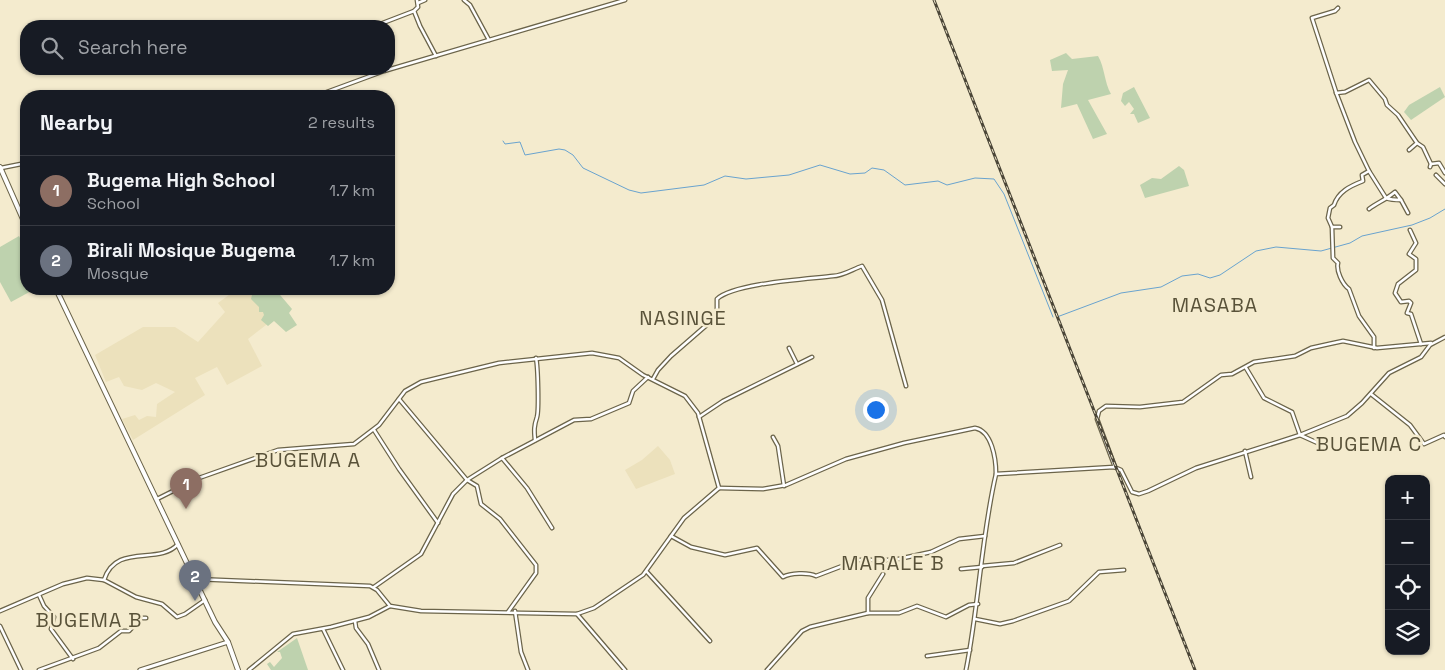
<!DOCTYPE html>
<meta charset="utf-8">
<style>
:root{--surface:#171b24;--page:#20242c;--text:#f1f3f6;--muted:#9ea1a6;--line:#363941;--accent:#ea580c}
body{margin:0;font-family:"Space Grotesk",sans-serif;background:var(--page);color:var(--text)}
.controls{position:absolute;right:15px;bottom:15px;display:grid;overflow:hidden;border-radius:10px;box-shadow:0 1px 4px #0004}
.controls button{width:45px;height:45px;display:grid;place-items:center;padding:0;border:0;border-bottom:1px solid var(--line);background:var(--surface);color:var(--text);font:25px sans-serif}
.you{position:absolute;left:875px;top:409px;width:18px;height:18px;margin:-12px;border:4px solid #fff;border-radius:50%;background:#1a73e8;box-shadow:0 0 0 8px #1a73e833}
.badge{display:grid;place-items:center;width:32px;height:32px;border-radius:50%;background:var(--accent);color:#fff;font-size:16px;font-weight:700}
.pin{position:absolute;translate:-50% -41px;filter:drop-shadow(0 1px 2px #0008)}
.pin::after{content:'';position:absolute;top:26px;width:18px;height:15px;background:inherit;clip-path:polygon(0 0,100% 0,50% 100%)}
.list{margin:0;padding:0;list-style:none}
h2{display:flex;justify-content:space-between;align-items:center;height:65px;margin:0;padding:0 20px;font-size:21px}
h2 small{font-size:16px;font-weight:400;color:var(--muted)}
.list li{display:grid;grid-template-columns:32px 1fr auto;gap:15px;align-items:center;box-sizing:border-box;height:70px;padding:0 20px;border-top:1px solid var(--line)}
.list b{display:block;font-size:19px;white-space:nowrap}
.list p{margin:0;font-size:16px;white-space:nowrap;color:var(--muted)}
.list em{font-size:16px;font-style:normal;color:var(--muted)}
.icon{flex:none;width:28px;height:28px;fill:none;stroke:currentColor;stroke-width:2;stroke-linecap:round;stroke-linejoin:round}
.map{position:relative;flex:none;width:1445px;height:670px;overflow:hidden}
.search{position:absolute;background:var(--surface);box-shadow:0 1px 4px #0004;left:20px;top:20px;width:375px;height:55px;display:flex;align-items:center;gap:12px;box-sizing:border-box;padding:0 18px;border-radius:20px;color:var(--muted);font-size:19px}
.panel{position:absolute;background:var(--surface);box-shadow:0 1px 4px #0004;left:20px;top:90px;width:375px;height:205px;border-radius:20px}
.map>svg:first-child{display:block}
.built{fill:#ece1bc}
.green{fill:#bed2ae}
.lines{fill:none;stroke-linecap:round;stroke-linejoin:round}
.stream{stroke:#69a3ce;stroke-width:1}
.street-casing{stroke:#6b644a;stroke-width:5}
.secondary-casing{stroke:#6b644a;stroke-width:5.5}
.primary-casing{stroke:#6b644a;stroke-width:6}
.street{stroke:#fff;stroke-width:2.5}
.secondary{stroke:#fff;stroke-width:3}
.primary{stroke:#fff;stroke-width:4}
.rail-casing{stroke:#4a4537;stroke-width:3}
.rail{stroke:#f4ebce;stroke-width:1;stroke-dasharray:4;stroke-linecap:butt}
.labels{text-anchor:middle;stroke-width:5;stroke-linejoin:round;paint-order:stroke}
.quarter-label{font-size:20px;letter-spacing:1px;fill:#595239;stroke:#f4ebce}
</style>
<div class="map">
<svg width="1445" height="670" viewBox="0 0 1445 670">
<rect width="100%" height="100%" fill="#f4ebce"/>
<g class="built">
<polygon points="237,289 273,289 288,308 248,339 262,366 227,385 217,367 195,378 205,395 133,440 122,419 135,415 139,420 147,416 156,417 157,404 175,392 156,383 142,390 124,386 119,377 106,382 95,355 143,327 175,327 198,342 225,312 218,303"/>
<polygon points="658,446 670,460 675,474 636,489 625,470 642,460"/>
</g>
<g class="green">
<path d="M1066,53l6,6 26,-3c7,12 6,26 13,38l-23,6 19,34 -14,5 -16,-35 -16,4 2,-24 5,-14 -16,1 -2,-11z"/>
<polygon points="1134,87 1150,118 1138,123 1134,114 1130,114 1134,109 1129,102 1125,106 1121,101 1123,93"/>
<polygon points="1440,87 1445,97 1411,120 1404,112 1409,105"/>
<polygon points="1179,166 1184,170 1189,186 1145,198 1140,185 1152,178 1161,179"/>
<polygon points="19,236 26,250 26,289 35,289 11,302 0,282 0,247"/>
<polygon points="251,289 275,289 292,309 289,313 297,325 286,332 274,321 268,326 261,320 264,315 263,312 259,312 259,307 251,299 253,291"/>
<polygon points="297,638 308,670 271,670 267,664 270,662 274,667 282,658 280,652 277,652"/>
</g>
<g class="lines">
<g class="stream">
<polyline points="503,141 505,144 520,142 525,155 559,149 565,150 573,155 583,168 629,190 641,193 704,185 725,176 746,179 789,175 820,165 850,174 865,173 872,168 884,170 905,185 938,181 947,185 975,178 994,179 1004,194 1053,317"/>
<polyline points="1057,317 1121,293 1161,287 1182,276 1198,274 1210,278 1220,275 1256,251 1276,247 1321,251 1350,243 1362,236 1412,225 1430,218 1445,209"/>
</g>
<g class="street-casing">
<g id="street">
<polyline points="464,0 470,5 489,40"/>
<polyline points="418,3 425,0"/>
<polyline points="414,11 420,26 436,56"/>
<polyline points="375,26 414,11 418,7 417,0"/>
<polyline points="1336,93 1345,92 1369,80 1385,99 1387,105 1398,115 1417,143 1409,150"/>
<polyline points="316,96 384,71 625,0"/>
<polyline points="1417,143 1423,147 1431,164 1430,167"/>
<polyline points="1431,164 1439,163 1445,173"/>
<polyline points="1,168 26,163"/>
<path d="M1369,171l17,27c5,2 10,2 15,2l-6,-8c-8,7 -18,11 -26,17"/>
<polyline points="1436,175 1445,184"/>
<polyline points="1401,200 1408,213"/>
<path d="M1332,227l-4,-9 2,-10 4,-3c4,-13 16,-19 29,-24l-1,-6 7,-4 -14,-29 -18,-47 -25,-77 23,-7 3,-3"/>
<path d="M1340,227h-8l1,31 5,5c-2,7 4,21 11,26l10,27 15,21v11"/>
<polyline points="1410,230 1416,243 1409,254 1416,259 1416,270 1398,284 1395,293 1401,302 1409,301 1411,303 1407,313 1411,314 1421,344"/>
<polyline points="789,348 797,364"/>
<polyline points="1246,368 1264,398 1292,412 1300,435 1320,444"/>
<path d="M653,379l5,-9 13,-14 46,-40v-17c17,-16 91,-20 116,-23 10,0 20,-7 29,-10l20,34 24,86"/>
<polyline points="1371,394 1410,425 1424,444 1444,435 1445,437"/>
<polyline points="399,399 467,480 477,486 481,504 500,519 536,565 536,573 508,612"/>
<polyline points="699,417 723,401 812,357"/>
<polyline points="374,430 399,469 438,523"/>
<polyline points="773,437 778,446 784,486"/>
<path d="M535,440c-1,-10 -1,-14 2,-23 2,-7 1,-50 -1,-59"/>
<polyline points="1245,451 1251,477"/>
<polyline points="502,458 527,488 552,528"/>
<polyline points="1115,467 1097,419 1099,411 1106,406 1140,407 1183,402 1221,375 1232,374 1254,362 1295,356 1311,348 1329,344 1343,341 1377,348 1431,343"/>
<path d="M719,488l44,1 23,-4 60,-26 58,-16 71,-15c17,3 21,31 21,46"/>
<polyline points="157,499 199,478 278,450 354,444 379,425 405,391 421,382 499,363 592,353 619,358 643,375 685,396 698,413 719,488 684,518 643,575 594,608 577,614"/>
<path d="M671,536l20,11 34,8 32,-7 26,29c7,-4 25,-5 33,-1l42,-16h36l37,-8 28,-13 26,-3"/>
<polyline points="982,566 1014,563 1060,545"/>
<polyline points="961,569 982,567"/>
<polyline points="647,572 710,641"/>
<polyline points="195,579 370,586 377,590 390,606 421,611 577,614 625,670"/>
<path d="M104,580c12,-38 55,-14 74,-36"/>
<polyline points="374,587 421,554 453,494 467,480 502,458 574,420 591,419 629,403 633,391 648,377"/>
<polyline points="39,595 44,606 54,617 51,629 73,659"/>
<polyline points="0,611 63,584 87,578 104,580 136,597 162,604 177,617 185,614 205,600"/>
<polyline points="515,611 521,652 528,670"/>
<polyline points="868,613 868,598 883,574"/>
<polyline points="975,619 1000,624 1013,621 1069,601 1099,572 1124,570"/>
<polyline points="355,621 356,628 368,644 379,670"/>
<polyline points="0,626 21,670"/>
<polyline points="323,629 343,670"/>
<polyline points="927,656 970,650"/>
<polyline points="39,670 99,648 121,631 129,631 141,618 146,618"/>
<polyline points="249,670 293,634 331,627 369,617 390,606"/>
<polyline points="767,670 802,631 810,627 868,613 899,613 917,606 946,617 969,605 978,604"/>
<path d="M966,670c13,-65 15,-132 30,-196l118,-7 7,3 11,22 7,2 9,-3 48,-23 104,-33 47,-19 15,-13 27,-30 32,-16 9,-12 15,-8"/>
</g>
</g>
<g class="secondary-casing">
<polyline id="secondary" points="140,670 228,642"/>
</g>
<g class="primary-casing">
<g id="primary">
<polyline points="0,167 26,226"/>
<polyline points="56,289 215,622 228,642 238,670"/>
</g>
</g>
<use href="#street" class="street"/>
<use href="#secondary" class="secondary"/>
<use href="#primary" class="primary"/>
<g class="rail-casing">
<polyline id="rail" points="934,0 1195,670"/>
</g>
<use href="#rail" class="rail"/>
</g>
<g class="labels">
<g class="quarter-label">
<text x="1215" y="312">MASABA</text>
<text x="683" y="325">NASINGE</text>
<text x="1369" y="451">BUGEMA C</text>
<text x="308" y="467">BUGEMA A</text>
<text x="893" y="570">MARALE B</text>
<text x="89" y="627">BUGEMA B</text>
</g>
</g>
</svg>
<div class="controls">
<button>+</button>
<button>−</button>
<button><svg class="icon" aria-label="locate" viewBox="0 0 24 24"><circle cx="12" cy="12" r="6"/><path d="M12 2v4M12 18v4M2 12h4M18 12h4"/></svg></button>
<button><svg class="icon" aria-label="layers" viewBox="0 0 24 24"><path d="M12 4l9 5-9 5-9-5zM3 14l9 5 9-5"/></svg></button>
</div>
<div class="you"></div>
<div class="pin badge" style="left:186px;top:509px;background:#8d6e63">1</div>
<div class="pin badge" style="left:195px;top:601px;background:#6b7280">2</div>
<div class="search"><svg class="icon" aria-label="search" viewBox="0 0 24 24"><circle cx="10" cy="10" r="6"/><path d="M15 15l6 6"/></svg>Search here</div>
<section class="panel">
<h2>Nearby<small>2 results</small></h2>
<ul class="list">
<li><span class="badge" style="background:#8d6e63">1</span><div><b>Bugema High School</b><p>School</p></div><em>1.7 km</em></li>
<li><span class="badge" style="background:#6b7280">2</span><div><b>Birali Mosique Bugema</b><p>Mosque</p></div><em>1.7 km</em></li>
</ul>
</section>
</div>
